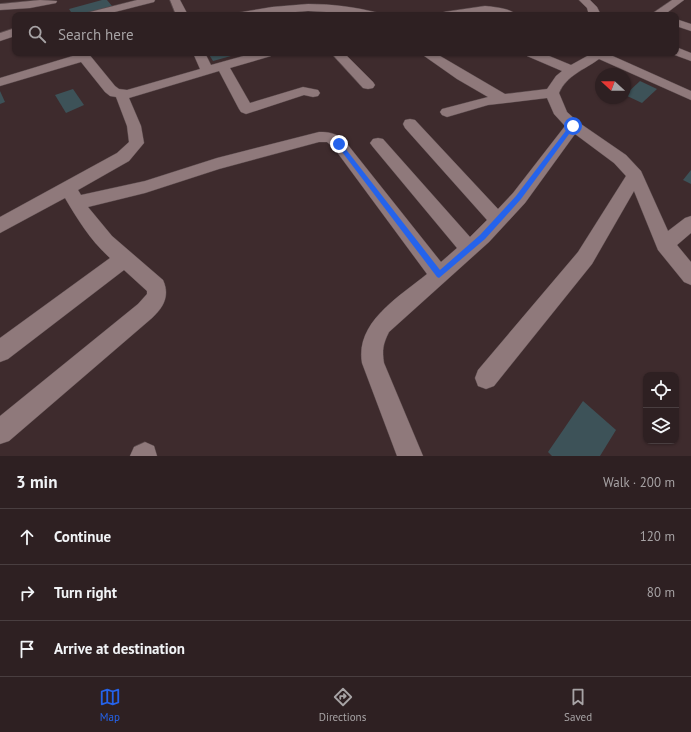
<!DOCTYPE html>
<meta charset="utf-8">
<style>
:root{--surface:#2e2022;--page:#3a2d2f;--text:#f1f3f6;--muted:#a7a3a5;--line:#493e40;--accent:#2563eb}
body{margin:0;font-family:"PT Sans",sans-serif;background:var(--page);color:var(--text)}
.controls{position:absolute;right:12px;bottom:12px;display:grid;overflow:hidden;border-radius:8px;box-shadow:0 1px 3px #0004}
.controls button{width:36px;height:36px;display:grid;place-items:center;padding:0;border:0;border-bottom:1px solid var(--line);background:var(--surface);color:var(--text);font:20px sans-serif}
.compass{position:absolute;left:595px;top:68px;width:36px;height:36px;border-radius:50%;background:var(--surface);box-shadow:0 1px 3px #0004;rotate:291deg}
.stop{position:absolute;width:12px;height:12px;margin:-9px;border:3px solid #2563eb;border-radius:50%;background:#fff}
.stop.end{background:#2563eb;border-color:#fff;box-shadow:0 1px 4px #0008}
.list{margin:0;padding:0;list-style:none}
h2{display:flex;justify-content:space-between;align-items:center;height:52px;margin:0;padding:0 16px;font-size:17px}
h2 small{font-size:13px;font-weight:400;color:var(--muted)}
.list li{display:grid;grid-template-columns:26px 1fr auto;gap:12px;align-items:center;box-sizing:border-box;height:56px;padding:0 16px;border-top:1px solid var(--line)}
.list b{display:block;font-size:15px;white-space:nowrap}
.list em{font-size:13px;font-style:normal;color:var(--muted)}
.icon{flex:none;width:22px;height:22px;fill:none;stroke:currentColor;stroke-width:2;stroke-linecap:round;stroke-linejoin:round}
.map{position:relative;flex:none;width:691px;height:456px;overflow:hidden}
.search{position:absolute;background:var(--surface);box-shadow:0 1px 3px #0004;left:12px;right:12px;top:12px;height:44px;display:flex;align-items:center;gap:10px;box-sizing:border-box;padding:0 14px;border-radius:8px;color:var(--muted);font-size:15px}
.sheet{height:220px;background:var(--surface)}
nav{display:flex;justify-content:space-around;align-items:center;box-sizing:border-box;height:56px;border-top:1px solid var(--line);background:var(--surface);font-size:11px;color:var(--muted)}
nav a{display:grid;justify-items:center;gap:2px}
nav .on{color:var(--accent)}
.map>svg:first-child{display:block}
.building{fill:#3d5258}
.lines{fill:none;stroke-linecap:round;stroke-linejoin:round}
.street-casing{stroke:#59494b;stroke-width:1}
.street{fill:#8f797b;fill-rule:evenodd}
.route{fill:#2563eb}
</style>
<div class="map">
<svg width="691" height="456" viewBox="0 0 691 456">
<rect width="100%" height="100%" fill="#3e2b2d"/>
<g class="building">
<polygon points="102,0 107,0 112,6 82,15 73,15 69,9"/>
<polygon points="208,53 229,53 231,56 213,61"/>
<polygon points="640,81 657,89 642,103 625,95"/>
<polygon points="73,89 84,105 66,113 55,95"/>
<polygon points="0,91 5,102 0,104"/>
<polygon points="691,170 691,184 683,180"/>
<polygon points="583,401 616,430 600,456 552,456 548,452"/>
</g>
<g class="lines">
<g class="street-casing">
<g id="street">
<polygon points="40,0 57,1 56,3 30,8 0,10 0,4"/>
<polygon points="137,0 155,0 154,2 103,15 84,15 86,13"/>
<polygon points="170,0 180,0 188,15 176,15"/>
<polygon points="579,0 590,0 597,7 601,15 589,15 587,8"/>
<polygon points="672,0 684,0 664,15 650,15"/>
<path d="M308,4c24,0 47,3 71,9l2,2 -73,-4 -49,4h-25l2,-2 36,-6z"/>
<path d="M485,6c9,1 25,2 32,9h-17l-15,-3 -23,3h-24l6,-3z"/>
<polygon points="676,19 691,24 691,31 676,26"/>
<polygon points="15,28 15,36 0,41 0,33"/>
<polygon points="676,47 691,53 691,61 672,54 676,53"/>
<path d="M75,53h13l27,33 4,3 8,1 73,-21 -7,-16h12l6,12 43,-12h19l-2,3 -41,12 20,35 53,-16 15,3 2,3 -2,3 -5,1 -9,-2 -58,19 -5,-2 -2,-3 -20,-38 -90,27 12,28 3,17 -15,18 -51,29 3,5 64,-14 72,-23 102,-26c11,0 16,1 25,8l97,122 16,-14 -84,-101 -3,-4 3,-4 5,-1 5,1 87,98 17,-17 -82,-92 -2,-4 2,-4 5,-1 5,1 83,89 15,-16 52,-67 -11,-12 -7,-16 -59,7 -41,12 -5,-2 -2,-3 2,-3 46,-12 -31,-18 -37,-26h15l70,41 42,-5 9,-13 6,-5 -35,-15 -2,-3h17l29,12 18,-10v-2h17l85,38v9l-92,-41c-15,11 -32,16 -40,34l8,19 11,10 48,33 15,16 27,60 17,-13 6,-2v17l-14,12 14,17v23l-7,-3 -26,-32 -24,-59 -42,73 -98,122 -8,3 -8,-3 -3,-8 3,-8 100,-118 48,-76 -12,-13 -39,-29 -50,69 -36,39 -100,90c-6,12 -7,18 -5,31l39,93h-26l-35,-93c-7,-41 37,-66 65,-89l-93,-126 -7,-6h-8l-100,27 -74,24 -57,14 24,29 51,44c7,15 1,27 -11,38l-143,123 -9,3v-28l138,-112 9,-10v-3l-23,-21 -116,89 -8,3v-24l110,-80c-19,-17 -32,-38 -45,-60l-65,35v-16l117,-64 12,-11 -2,-16 -11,-29 -6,-1 -5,-4 -24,-30 -81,24v-8l76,-23z"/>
<polygon points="331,53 344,53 373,82 375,85 373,88 368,89 363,88"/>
<polygon points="145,442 154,446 157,456 130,456 134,447"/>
</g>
</g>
<use href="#street" class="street"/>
</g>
<polygon class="route" points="571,124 575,126 521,199 485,239 439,278 437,277 336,144 341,143 440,270 480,235 516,196"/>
</svg>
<div class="controls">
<button><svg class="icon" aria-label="locate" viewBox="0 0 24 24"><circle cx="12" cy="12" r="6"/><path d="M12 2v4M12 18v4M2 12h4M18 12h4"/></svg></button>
<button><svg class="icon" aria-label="layers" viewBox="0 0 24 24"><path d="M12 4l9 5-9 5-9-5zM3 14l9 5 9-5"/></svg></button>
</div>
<svg class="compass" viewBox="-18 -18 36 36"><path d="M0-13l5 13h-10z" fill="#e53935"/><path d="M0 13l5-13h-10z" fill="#a7a3a5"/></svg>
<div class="stop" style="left:573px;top:126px"></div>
<div class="stop end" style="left:339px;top:144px"></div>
<div class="search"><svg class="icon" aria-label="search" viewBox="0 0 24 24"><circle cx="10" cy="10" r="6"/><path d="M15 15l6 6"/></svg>Search here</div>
</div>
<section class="sheet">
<h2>3 min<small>Walk · 200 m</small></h2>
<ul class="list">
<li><svg class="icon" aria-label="ahead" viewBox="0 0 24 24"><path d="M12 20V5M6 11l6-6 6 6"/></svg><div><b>Continue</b></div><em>120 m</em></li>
<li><svg class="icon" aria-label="right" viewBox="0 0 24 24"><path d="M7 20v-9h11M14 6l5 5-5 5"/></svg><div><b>Turn right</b></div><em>80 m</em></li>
<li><svg class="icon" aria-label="arrive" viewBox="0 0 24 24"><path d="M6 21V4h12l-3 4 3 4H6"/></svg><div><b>Arrive at destination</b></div></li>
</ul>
</section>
<nav>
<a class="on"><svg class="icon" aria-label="map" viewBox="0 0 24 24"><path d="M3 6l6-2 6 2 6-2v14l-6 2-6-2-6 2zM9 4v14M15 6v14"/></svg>Map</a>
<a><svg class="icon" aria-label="directions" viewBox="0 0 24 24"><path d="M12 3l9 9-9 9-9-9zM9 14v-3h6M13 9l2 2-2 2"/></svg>Directions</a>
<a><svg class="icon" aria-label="saved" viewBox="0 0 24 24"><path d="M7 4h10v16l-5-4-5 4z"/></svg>Saved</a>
</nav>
